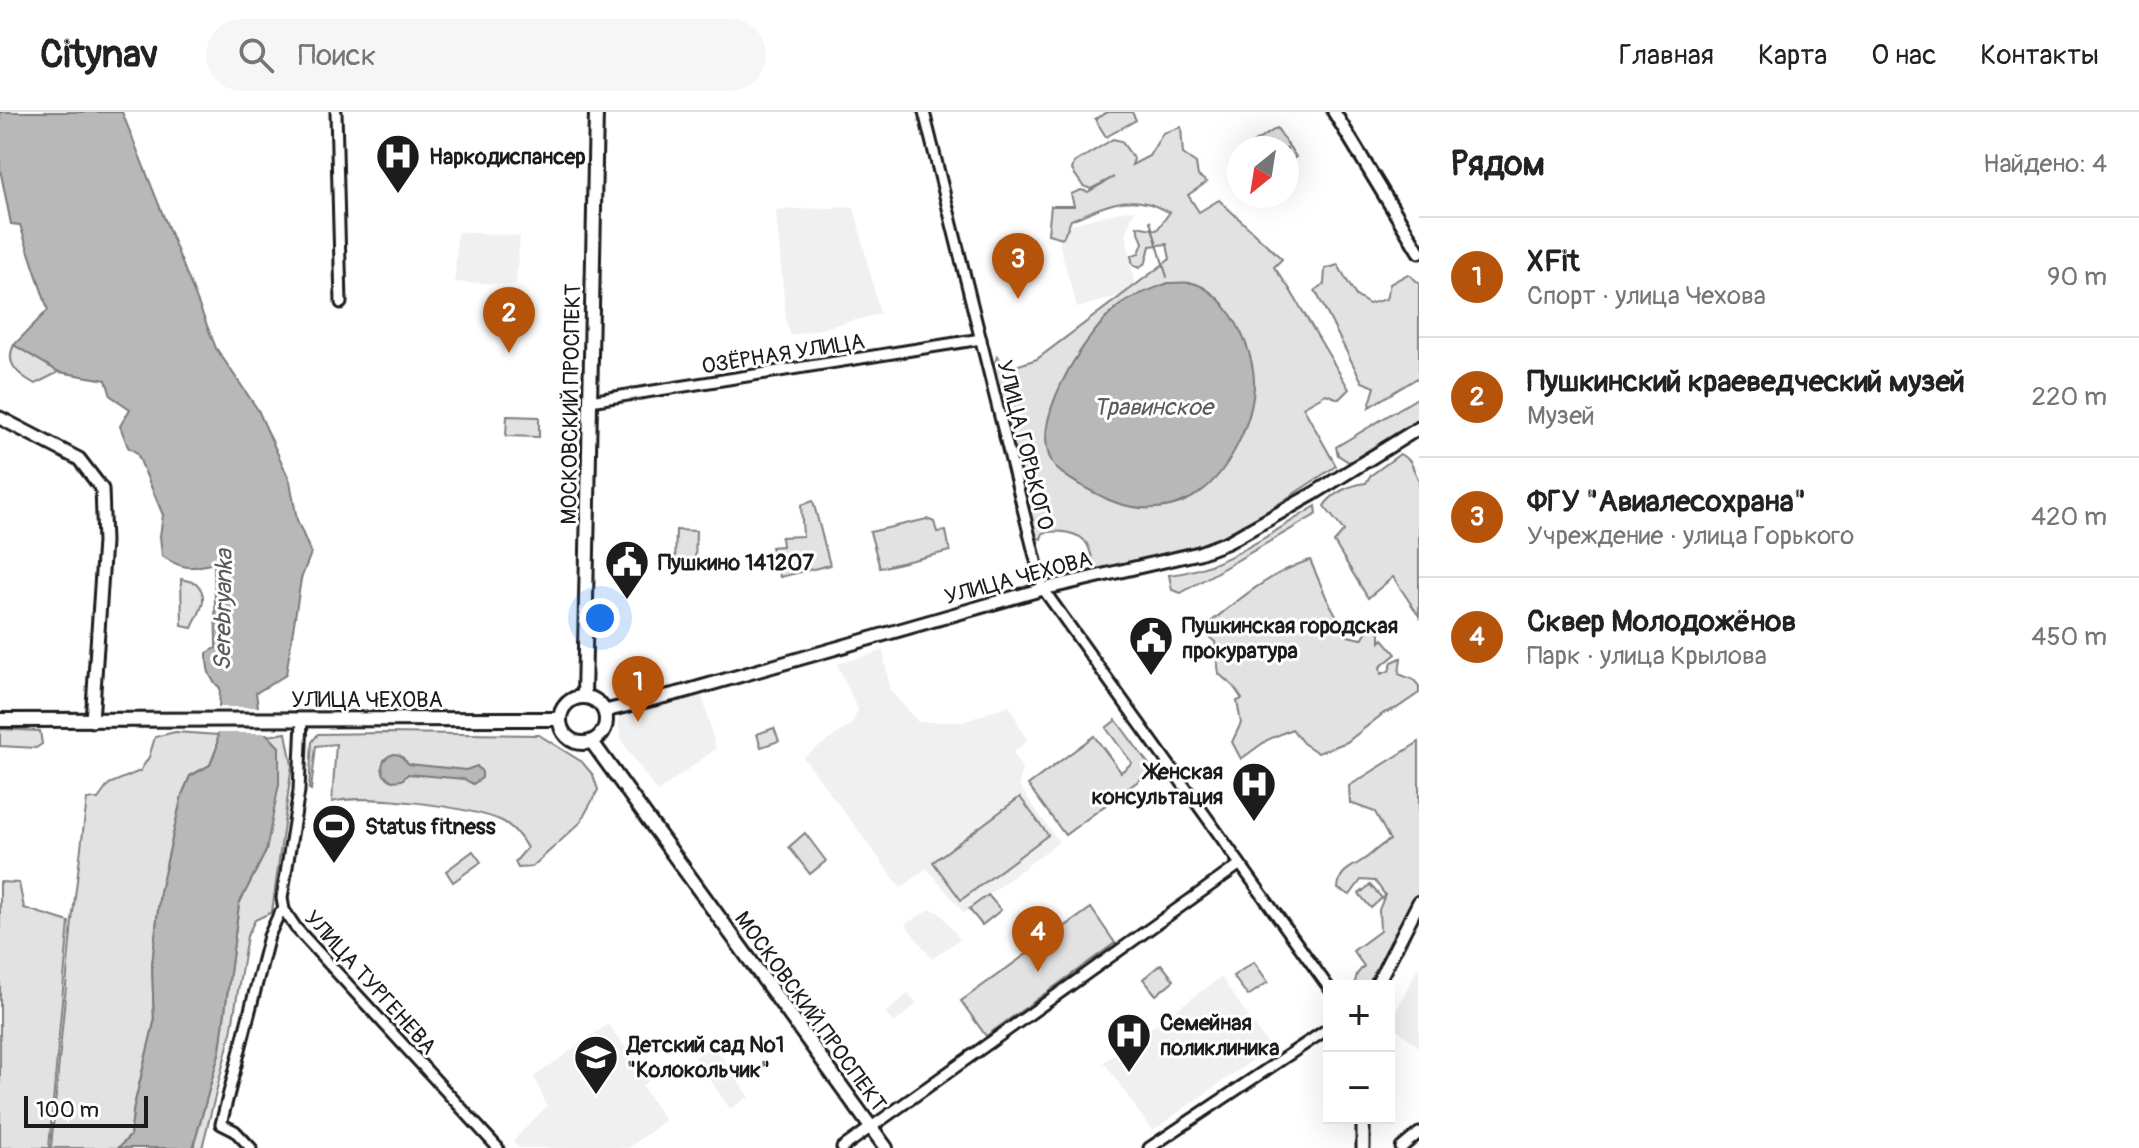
<!DOCTYPE html>
<html lang="ru">
<meta charset="utf-8">
<style>
:root{--surface:#fff;--page:#f6f6f6;--text:#222;--muted:#767676;--line:#e0e0e0;--accent:#b45309}
body{margin:0;font-family:Pangolin,sans-serif;background:var(--page);color:var(--text)}
.controls{position:absolute;right:24px;bottom:24px;display:grid;overflow:hidden;border-radius:0px;box-shadow:0 8px 32px #0002}
.controls button{width:72px;height:72px;display:grid;place-items:center;padding:0;border:0;border-bottom:2px solid var(--line);background:var(--surface);color:var(--text);font:40px sans-serif}
.compass{position:absolute;left:1227px;top:24px;width:72px;height:72px;border-radius:50%;background:var(--surface);box-shadow:0 8px 32px #0002;rotate:210deg}
.scale{position:absolute;left:24px;bottom:20px;width:124px;box-sizing:border-box;padding-left:8px;border:4px solid #1c1c1c;border-top:0;font-size:22px;line-height:28px;white-space:nowrap;color:#1c1c1c;-webkit-text-stroke:6px #fff;paint-order:stroke}
.you{position:absolute;left:600px;top:506px;width:28px;height:28px;margin:-20px;border:6px solid #fff;border-radius:50%;background:#1a73e8;box-shadow:0 0 0 12px #1a73e833}
.badge{display:grid;place-items:center;width:52px;height:52px;border-radius:50%;background:var(--accent);color:#fff;font-size:26px;font-weight:700}
.pin{position:absolute;translate:-50% -66px;filter:drop-shadow(0 2px 4px #0008)}
.pin::after{content:'';position:absolute;top:42px;width:28px;height:24px;background:inherit;clip-path:polygon(0 0,100% 0,50% 100%)}
.list{margin:0;padding:0;list-style:none}
h2{display:flex;justify-content:space-between;align-items:center;height:104px;margin:0;padding:0 32px;font-size:34px}
h2 small{font-size:26px;font-weight:400;color:var(--muted)}
.list li{display:grid;grid-template-columns:52px 1fr auto;gap:24px;align-items:center;box-sizing:border-box;height:120px;padding:0 32px;border-top:2px solid var(--line)}
.list b{display:block;font-size:30px;white-space:nowrap}
.list p{margin:0;font-size:26px;white-space:nowrap;color:var(--muted)}
.list em{font-size:26px;font-style:normal;color:var(--muted)}
.icon{flex:none;width:44px;height:44px;fill:none;stroke:currentColor;stroke-width:2;stroke-linecap:round;stroke-linejoin:round}
.map{position:relative;flex:none;width:1419px;height:1036px;overflow:hidden}
header{display:flex;align-items:center;gap:48px;box-sizing:border-box;height:112px;padding:0 40px;background:var(--surface);border-bottom:2px solid var(--line)}
header strong{font-size:38px}
nav{display:flex;gap:44px;margin-inline-start:auto;font-size:28px}
.search{width:560px;height:72px;background:var(--page);display:flex;align-items:center;gap:20px;box-sizing:border-box;padding:0 28px;border-radius:44px;color:var(--muted);font-size:30px}
main{display:flex}
aside{flex:1;background:var(--surface)}
.map>svg:first-child{display:block}
.built{fill:#f0f0f0}
.green{fill:#e2e2e2;stroke:#7f7f7f;stroke-width:2}
.water{fill:#b8b8b8;stroke:#7a7a7a;stroke-width:2}
.pier{fill:#fff}
.lines{fill:none;stroke-linecap:round;stroke-linejoin:round}
.stream{stroke:#7a7a7a;stroke-width:2}
.minor-casing{stroke:#1c1c1c;stroke-width:15}
.tertiary-casing{stroke:#1c1c1c;stroke-width:17}
.secondary-casing{stroke:#1c1c1c;stroke-width:18}
.minor{stroke:#fff;stroke-width:9}
.tertiary{stroke:#fff;stroke-width:11}
.secondary{stroke:#fff;stroke-width:12}
.labels{text-anchor:middle;stroke-width:6;stroke-linejoin:round;paint-order:stroke}
.poi-label{font-size:22px;font-weight:bold;fill:#1c1c1c;stroke:#fff;text-anchor:start}
.street-label{font-size:22px;fill:#1c1c1c;stroke:#fff}
.water-label{font-size:24px;font-style:italic;fill:#5a5a5a;stroke:#fff}
</style>
<header>
<strong>Citynav</strong>
<div class="search"><svg class="icon" aria-label="search" viewBox="0 0 24 24"><circle cx="10" cy="10" r="6"/><path d="M15 15l6 6"/></svg>Поиск</div>
<nav><a>Главная</a><a>Карта</a><a>О нас</a><a>Контакты</a></nav>
</header>
<main>
<div class="map">
<svg width="1419" height="1036" viewBox="0 0 1419 1036">
<rect width="100%" height="100%" fill="#fff"/>
<filter id="ink" filterUnits="userSpaceOnUse"><feTurbulence type="fractalNoise" baseFrequency=".0125" numOctaves="2"/><feDisplacementMap in="SourceGraphic" scale="16" xChannelSelector="R" yChannelSelector="G"/><feConvolveMatrix kernelMatrix="1 2 1 2 8 2 1 2 1" color-interpolation-filters="sRGB"/></filter>
<g filter="url(#ink)">
<g class="built">
<polygon points="854,95 880,202 791,224 786,209 776,98"/>
<polygon points="1127,98 1135,98 1126,119 1135,179 1077,196 1060,134 1059,115"/>
<polygon points="457,120 520,124 516,173 455,170"/>
<polygon points="883,539 890,578 918,610 963,610 1009,593 1027,629 1013,640 1022,658 1019,674 1059,730 964,801 927,756 901,776 803,645 851,613 858,598 837,552"/>
<polygon points="702,583 716,637 657,680 621,628 618,606 625,602"/>
<polygon points="931,797 941,802 960,827 932,847 905,812"/>
<polygon points="1419,853 1419,935 1390,911"/>
<polygon points="1221,865 1270,936 1152,1019 1104,950"/>
<polygon points="909,881 917,892 894,911 885,901"/>
<polygon points="608,912 650,968 642,974 665,1009 628,1036 519,1036 513,1029 547,994 534,965"/>
<polygon points="713,932 749,985 730,997 695,945"/>
</g>
<g class="green">
<polygon points="1108,0 1132,0 1136,8 1106,25 1095,7"/>
<path d="M1181,15l2,27 13,9 2,13 9,6 -19,13 11,17 20,-12 63,59 -8,8 15,21 60,101 -10,10 -13,-5 -23,13 33,59 -111,73 -130,31c-2,-8 -4,-19 -8,-26 -8,-13 -31,-14 -44,-11l-2,6 -5,-2 -43,-165 4,-16 10,13 30,-10 133,-100 -3,-15 -17,2 -4,16 -7,6 -6,-3 -2,-9 8,-3 4,-10 -6,-17 20,4 13,-18c-9,-2 -16,-8 -24,-9 -26,-7 -52,8 -75,17l-8,18 -15,-4 3,-28h23l-3,-12 10,-4 7,2 26,-15 -23,12 -8,-3 -11,-16 2,-7 39,-24 8,2 13,18 -2,6 17,-9 14,-23z"/>
<polygon points="1277,16 1296,45 1287,50 1287,36 1254,36 1251,32"/>
<polygon points="1338,153 1356,184 1369,192 1386,187 1390,172 1408,162 1419,171 1419,265 1369,295 1375,275 1362,270 1315,178 1324,172 1325,157"/>
<path d="M14,233l45,27 -24,12c-16,-9 -31,-20 -21,-39z"/>
<polygon points="1419,285 1419,307 1349,350 1338,343 1336,335"/>
<polygon points="507,304 539,305 539,325 506,324"/>
<path d="M1400,342l10,7 9,20v135l-26,-39 -25,21 -34,-56 10,-11 -20,-25c9,-14 27,-21 42,-23l4,-7z"/>
<polygon points="813,389 830,453 780,465 771,435 782,434 781,425 803,424 801,393"/>
<path d="M1316,394l1,8 -136,79 -9,-3 -3,-15c55,-6 100,-41 147,-69z"/>
<polygon points="927,407 934,410 937,420 946,419 950,439 880,456 870,420"/>
<polygon points="676,418 696,419 695,453 675,452"/>
<path d="M1310,448l17,39 21,37 14,3 10,-17 8,10v10l3,-3 13,15 -16,13 1,7 8,-3 3,-9 9,-4 -2,16 15,6 5,6v7l-22,15 -13,5 -37,29 -29,11 -15,-10 -11,-14 -25,11 -26,19 -9,-17 9,-19 -4,-22 5,-2 -9,-13 -14,-12 -4,-32 -14,-12c33,-27 68,-57 109,-70z"/>
<path d="M181,467l15,4c15,15 3,29 -4,45l-10,-2z"/>
<polygon points="1116,608 1153,658 1065,723 1028,673 1094,624 1121,660 1132,651 1106,616"/>
<polygon points="774,616 779,629 761,635 757,622"/>
<polygon points="0,617 40,619 42,632 36,636 0,634"/>
<polygon points="175,620 218,623 217,635 210,653 190,664 182,683 160,780 152,853 154,911 134,994 130,1024 118,1036 51,1036 72,809 87,687 98,687 109,672 140,659 149,645 155,625"/>
<polygon points="286,621 292,653 272,800 255,808 247,824 231,921 202,1036 193,1036 220,938 239,792 266,739 279,635 268,624"/>
<path d="M385,621l154,2 43,27 11,13 5,15 -18,33 -48,44 -14,1 -3,-6 12,-14c-6,-11 -13,-21 -25,-27 -28,-14 -140,-28 -170,-19l4,-58 -20,2 -5,44 -2,-1 3,-47 6,-8z"/>
<path d="M1419,630v152l-46,92h-19l3,-12 7,-8 -11,-15 27,-20 -1,-21 6,-15 -10,-14 -14,-1 -11,15 -12,-6c1,-19 12,-20 25,-29 9,-5 15,-14 27,-20l-15,-28 -25,-9 -1,-17z"/>
<polygon points="1020,685 1048,723 961,788 933,750"/>
<polygon points="805,721 826,749 810,762 789,735"/>
<polygon points="473,739 481,750 453,770 446,759"/>
<polygon points="0,770 19,771 24,796 69,810 49,1036 0,1036"/>
<polygon points="1370,773 1382,786 1371,796 1359,782"/>
<polygon points="988,783 1001,798 982,813 969,797"/>
<polygon points="1091,796 1115,831 986,924 961,889"/>
<polygon points="1254,850 1268,870 1248,884 1233,864"/>
<polygon points="1161,852 1174,868 1156,883 1143,867"/>
</g>
<g class="water">
<path d="M0,0h122l94,236 42,62 32,71 7,39 14,33 -10,26 -15,96 -30,18 5,35 18,19v37l-13,67 -27,53 -19,146 -27,98h-75l12,-12 4,-30 20,-83 -2,-58 8,-73 22,-97 8,-19 20,-11 7,-18 3,-59c-12,-11 -13,-19 -13,-35l9,-5v-6l-2,-79c-22,6 -31,7 -52,-7l-2,-20 3,-21 -26,-62 -9,-6 -8,-21 10,-17 -19,-13 -5,-16 -47,-8 -45,-27 34,-35 -28,-85 -9,-1 -11,-55z"/>
<path d="M1168,171c8,0 17,-1 25,0 12,3 26,15 33,25 15,19 27,47 28,72 1,40 -27,99 -63,118 -26,14 -56,13 -82,2 -14,-7 -48,-23 -56,-36 -26,-42 30,-125 61,-154 14,-13 37,-20 54,-27z"/>
<path d="M394,642l6,1 9,9 57,6 11,-4 5,6v6l-9,6 -9,-5 -56,-5 -6,6 -10,1 -8,-6c-4,-10 -1,-18 10,-21z"/>
</g>
<polygon class="pier" points="215,595 262,595 265,614 271,621 214,621"/>
<g class="lines">
<polyline class="stream" points="1150,109 1167,165"/>
<g class="minor-casing">
<g id="minor">
<polyline points="336,0 341,191"/>
<polyline points="924,0 1043,477 1329,876"/>
<polyline points="590,289 981,227"/>
<polyline points="302,607 299,679 282,786 284,798 296,816 498,1036"/>
<polyline points="251,1036 235,1019 221,1012 269,824 279,802 284,798"/>
<polyline points="842,1036 1239,753"/>
<polyline points="1149,1036 1329,916"/>
<polyline points="1401,1036 1419,1021"/>
</g>
</g>
<g class="tertiary-casing">
<g id="tertiary">
<polyline points="1334,0 1419,140"/>
<polyline points="0,306 79,347 102,377 104,430 92,609"/>
<polyline points="605,599 683,580 1043,477 1199,441 1228,430 1313,382 1419,316"/>
<polyline points="1376,874 1419,790"/>
<polyline points="1363,1036 1363,1006"/>
</g>
</g>
<g class="secondary-casing">
<g id="secondary">
<circle cx="583" cy="608" r="23"/>
<polyline points="584,585 596,0"/>
<polyline points="0,608 560,607"/>
<polyline points="592,630 886,1036"/>
</g>
</g>
<use href="#minor" class="minor"/>
<use href="#tertiary" class="tertiary"/>
<use href="#secondary" class="secondary"/>
</g>
</g>
<defs>
<g id="hospital-pin" transform="scale(2.3)"><path d="M0 17L-7.5 6A9.5 9.5 0 1 1 7.5 6Z" fill="#1c1c1c" stroke="#fff"/><path d="M-5-5h3v3.5h4V-5h3V5h-3V1.5h-4V5h-3Z" fill="#fff"/></g>
<g id="civic-pin" transform="scale(2.3)"><path d="M0 17L-7.5 6A9.5 9.5 0 1 1 7.5 6Z" fill="#1c1c1c" stroke="#fff"/><path d="M-.6-6.5H3V-4.5H.6V-3L4-1V1h2V6H-6V1h2V-1L-.6-3ZM-1.2 2.5V6h2.4V2.5Z" fill="#fff"/></g>
<g id="stadium-pin" transform="scale(2.3)"><path d="M0 17L-7.5 6A9.5 9.5 0 1 1 7.5 6Z" fill="#1c1c1c" stroke="#fff"/><path d="M0-5a6.5 5 0 1 0 0 10a6.5 5 0 1 0 0-10ZM-3.5-1.8h7v3.6h-7Z" fill="#fff"/></g>
<g id="school-pin" transform="scale(2.3)"><path d="M0 17L-7.5 6A9.5 9.5 0 1 1 7.5 6Z" fill="#1c1c1c" stroke="#fff"/><path d="M0-5L7-2L0 1L-7-2ZM-4 1L0 2.5L4 1V4Q0 6-4 4Z" fill="#fff"/></g>
</defs>
<g fill-rule="evenodd">
<use href="#hospital-pin" x="398" y="44"/>
<use href="#civic-pin" x="627" y="450"/>
<use href="#civic-pin" x="1151" y="526"/>
<use href="#hospital-pin" x="1254" y="672"/>
<use href="#stadium-pin" x="334" y="714"/>
<use href="#hospital-pin" x="1129" y="923"/>
<use href="#school-pin" x="596" y="945"/>
</g>
<g class="labels">
<g class="poi-label">
<text x="429" y="52">Наркодиспансер</text>
<text x="658" y="458">Пушкино 141207</text>
<text x="1182" y="521">Пушкинская городская<tspan x="1182" dy="25">прокуратура</tspan></text>
<text x="1223" y="667" text-anchor="end">Женская<tspan x="1223" dy="25">консультация</tspan></text>
<text x="365" y="722">Status fitness</text>
<text x="1160" y="918">Семейная<tspan x="1160" dy="25">поликлиника</tspan></text>
<text x="627" y="940">Детский сад №1<tspan x="627" dy="25">"Колокольчик"</tspan></text>
</g>
<g class="street-label">
<text transform="translate(783 241) rotate(-9)" y="8">ОЗЁРНАЯ УЛИЦА</text>
<text transform="translate(570 292) rotate(-89)" y="8">МОСКОВСКИЙ ПРОСПЕКТ</text>
<text transform="translate(1026 333) rotate(76)" y="8">УЛИЦА ГОРЬКОГО</text>
<text transform="translate(1018 465) rotate(-15)" y="8">УЛИЦА ЧЕХОВА</text>
<text x="367" y="595">УЛИЦА ЧЕХОВА</text>
<text transform="translate(371 870) rotate(48)" y="8">УЛИЦА ТУРГЕНЕВА</text>
<text transform="translate(811 899) rotate(54)" y="8">МОСКОВСКИЙ ПРОСПЕКТ</text>
</g>
<g class="water-label">
<text x="1153" y="303">Травинское</text>
<text transform="translate(223 498) rotate(-89)" y="8">Serebryanka</text>
</g>
</g>
</svg>
<div class="controls">
<button>+</button>
<button>−</button>
</div>
<svg class="compass" viewBox="-18 -18 36 36"><path d="M0-13l5 13h-10z" fill="#e53935"/><path d="M0 13l5-13h-10z" fill="#767676"/></svg>
<div class="scale">100 m</div>
<div class="you"></div>
<div class="pin badge" style="left:638px;top:610px">1</div>
<div class="pin badge" style="left:509px;top:241px">2</div>
<div class="pin badge" style="left:1018px;top:187px">3</div>
<div class="pin badge" style="left:1038px;top:860px">4</div>
</div>
<aside>
<h2>Рядом<small>Найдено: 4</small></h2>
<ul class="list">
<li><span class="badge">1</span><div><b>XFit</b><p>Спорт · улица Чехова</p></div><em>90 m</em></li>
<li><span class="badge">2</span><div><b>Пушкинский краеведческий музей</b><p>Музей</p></div><em>220 m</em></li>
<li><span class="badge">3</span><div><b>ФГУ &quot;Авиалесохрана&quot;</b><p>Учреждение · улица Горького</p></div><em>420 m</em></li>
<li><span class="badge">4</span><div><b>Сквер Молодожёнов</b><p>Парк · улица Крылова</p></div><em>450 m</em></li>
</ul>
</aside>
</main>
